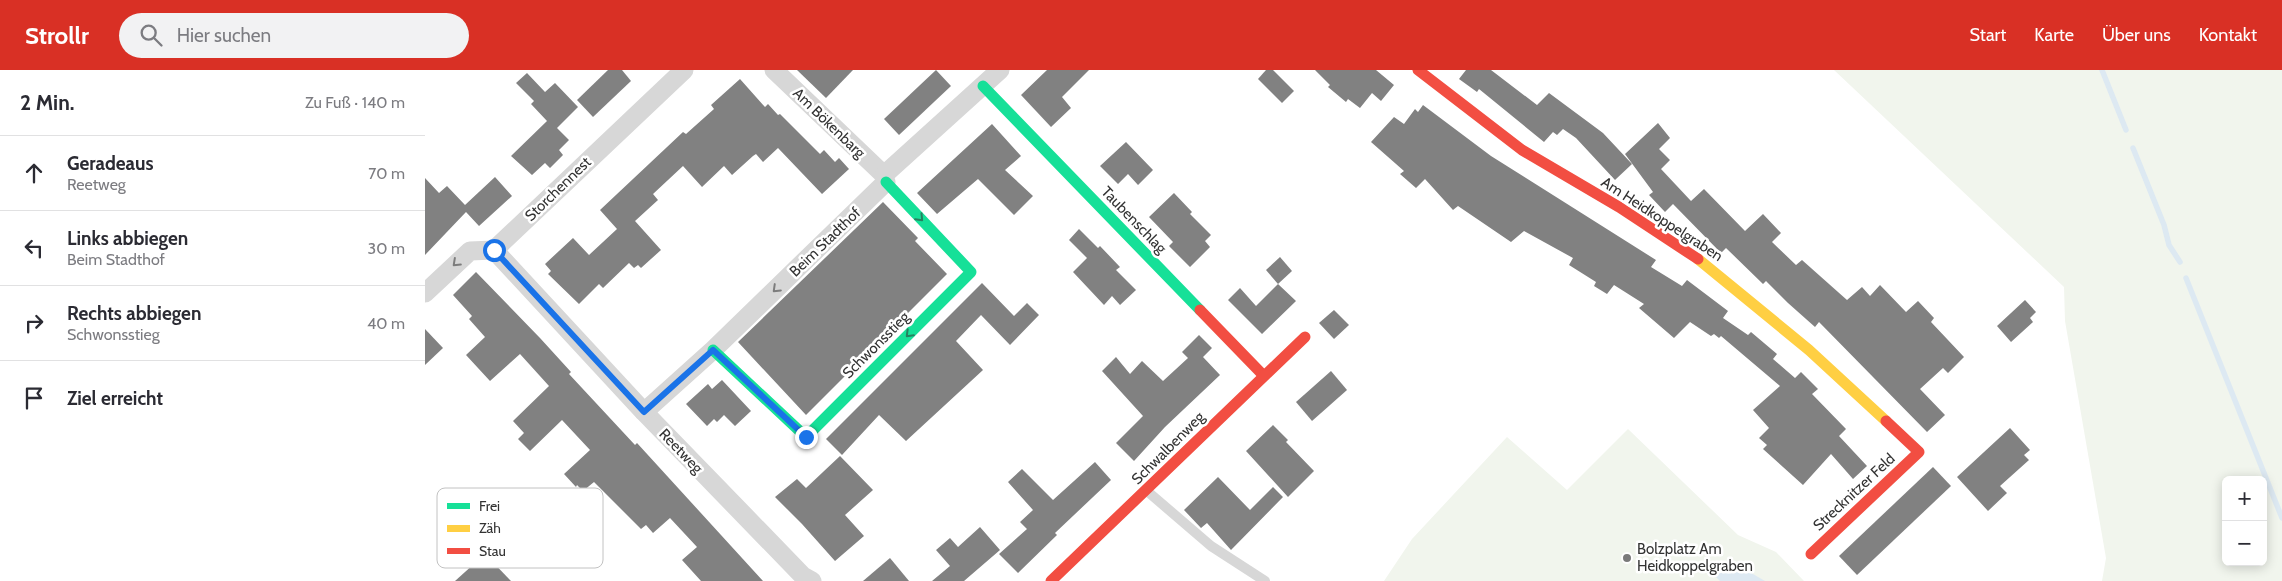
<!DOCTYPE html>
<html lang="de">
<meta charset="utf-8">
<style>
:root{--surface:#fff;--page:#f2f2f3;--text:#2b2b33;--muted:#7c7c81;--line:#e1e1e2;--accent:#d93025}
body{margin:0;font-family:Cabin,sans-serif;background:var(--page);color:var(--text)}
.controls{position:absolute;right:15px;bottom:15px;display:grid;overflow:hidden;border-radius:8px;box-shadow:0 2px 12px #0003}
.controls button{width:45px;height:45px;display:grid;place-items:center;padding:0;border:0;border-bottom:1px solid var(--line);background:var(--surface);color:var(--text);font:25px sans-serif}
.stop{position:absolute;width:15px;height:15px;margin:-11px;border:4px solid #1a73e8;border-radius:50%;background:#fff}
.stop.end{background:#1a73e8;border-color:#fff;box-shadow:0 1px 5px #0008}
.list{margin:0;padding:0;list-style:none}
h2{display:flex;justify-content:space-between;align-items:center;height:65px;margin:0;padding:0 20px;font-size:21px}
h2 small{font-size:16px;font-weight:400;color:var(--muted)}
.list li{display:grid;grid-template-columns:32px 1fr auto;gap:15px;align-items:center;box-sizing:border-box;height:75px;padding:0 20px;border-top:1px solid var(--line)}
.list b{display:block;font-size:19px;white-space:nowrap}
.list p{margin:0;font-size:16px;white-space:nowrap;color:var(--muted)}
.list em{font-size:16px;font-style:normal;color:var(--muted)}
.icon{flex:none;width:28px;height:28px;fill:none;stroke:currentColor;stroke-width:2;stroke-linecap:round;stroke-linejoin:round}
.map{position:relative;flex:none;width:1857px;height:511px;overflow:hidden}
header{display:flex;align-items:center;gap:30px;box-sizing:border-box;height:70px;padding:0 25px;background:var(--accent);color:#fff}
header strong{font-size:24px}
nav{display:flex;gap:28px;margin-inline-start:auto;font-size:18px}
.search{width:350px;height:45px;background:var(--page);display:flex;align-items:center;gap:12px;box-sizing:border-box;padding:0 18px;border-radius:28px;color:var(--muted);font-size:19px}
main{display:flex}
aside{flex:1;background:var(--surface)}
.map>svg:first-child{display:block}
.green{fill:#f1f5ed;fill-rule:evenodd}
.water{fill:#dde9f2}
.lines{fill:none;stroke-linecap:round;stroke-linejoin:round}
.stream{stroke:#dde9f2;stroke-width:5.5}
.building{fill:#818181}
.lane{stroke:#d7d7d7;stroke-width:10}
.street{stroke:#d7d7d7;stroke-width:19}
.fast{stroke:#16e098;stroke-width:11}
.slow{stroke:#ffcf43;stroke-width:11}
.jam{stroke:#f24e42;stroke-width:11}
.oneway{stroke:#268160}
.oneway2{stroke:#7d7d7d}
.route{stroke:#1a73e8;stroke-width:6}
.poi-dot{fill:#7a7a7a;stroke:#fff;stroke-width:2}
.labels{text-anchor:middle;stroke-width:5;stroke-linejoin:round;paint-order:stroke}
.street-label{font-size:15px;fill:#333;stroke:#fff}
.poi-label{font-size:15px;fill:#333;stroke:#fff;text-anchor:start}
.key{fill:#fff;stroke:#c2c2c2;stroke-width:1}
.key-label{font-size:14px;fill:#333}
</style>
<header>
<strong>Strollr</strong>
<div class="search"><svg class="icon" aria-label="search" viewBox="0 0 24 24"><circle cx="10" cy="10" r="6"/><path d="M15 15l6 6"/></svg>Hier suchen</div>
<nav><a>Start</a><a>Karte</a><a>Über uns</a><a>Kontakt</a></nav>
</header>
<main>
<aside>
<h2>2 Min.<small>Zu Fuß · 140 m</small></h2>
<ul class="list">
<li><svg class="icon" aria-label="ahead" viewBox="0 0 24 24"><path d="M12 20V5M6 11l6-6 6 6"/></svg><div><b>Geradeaus</b><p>Reetweg</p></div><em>70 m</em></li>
<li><svg class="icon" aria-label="left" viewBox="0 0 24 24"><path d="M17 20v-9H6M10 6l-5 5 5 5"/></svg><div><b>Links abbiegen</b><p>Beim Stadthof</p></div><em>30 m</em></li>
<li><svg class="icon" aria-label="right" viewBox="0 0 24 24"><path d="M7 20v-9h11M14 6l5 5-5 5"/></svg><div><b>Rechts abbiegen</b><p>Schwonsstieg</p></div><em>40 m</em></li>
<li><svg class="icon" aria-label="arrive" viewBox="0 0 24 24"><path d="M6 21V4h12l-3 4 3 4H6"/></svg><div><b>Ziel erreicht</b></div></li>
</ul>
</aside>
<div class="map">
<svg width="1857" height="511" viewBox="0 0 1857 511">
<rect width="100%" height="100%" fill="#fff"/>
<g class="green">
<path d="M1409,0h448v511h-180l4,-23 -41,-237 -1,-34zM1801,410h37v82h-37z"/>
<polygon points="1203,359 1313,465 1351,482 1379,511 959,511 987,469 1082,367 1142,420"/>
</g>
<polygon class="water" points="1309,493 1340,511 1295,511 1291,507 1296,494"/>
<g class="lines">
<g class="stream">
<polyline points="1677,0 1701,60"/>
<polyline points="1708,78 1739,155 1744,175 1755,192"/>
<polyline points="1761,208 1857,448"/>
</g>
</g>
<g class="building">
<polygon points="183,0 197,0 206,11 168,47 152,30"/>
<polygon points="372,0 428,0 401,28"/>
<polygon points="511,0 526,16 474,65 459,49"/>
<polygon points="622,0 664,0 637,27 646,38 626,57 596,25"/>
<polygon points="841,0 848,0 869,21 857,33 833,9"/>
<polygon points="890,0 951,0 969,15 956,31 947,23 935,38 923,29 921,32 903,17 905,15"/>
<polygon points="1041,0 1066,0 1112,35 1124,23 1178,63 1207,94 1190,110 1151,68 1138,59 1132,65 1128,62 1119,72 1054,19 1052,22 1034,9"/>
<polygon points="102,3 120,22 130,13 153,37 132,58 144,70 134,80 138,85 125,98 120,93 107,105 86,86 122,51 106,34 109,31 91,13"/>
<polygon points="315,9 340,37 343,34 353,45 355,44 395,84 399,80 410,92 414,88 424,99 397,124 353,78 338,92 331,84 328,86 307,105 299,96 277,117 258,96 228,124 233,130 210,151 236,180 216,198 213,195 209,198 204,193 178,218 174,214 154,234 123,204 126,201 120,194 148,168 164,185 192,159 175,140 258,62 261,64 289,39 286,35"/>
<polygon points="998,35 1066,86 1231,190 1226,197 1257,216 1262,210 1303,241 1298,248 1323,265 1326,262 1352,284 1348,289 1370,308 1376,302 1393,319 1387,324 1421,359 1414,366 1442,396 1428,409 1406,384 1378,415 1338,379 1342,375 1334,368 1344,358 1328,340 1355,316 1296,266 1294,268 1289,264 1286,266 1265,252 1249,268 1214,238 1219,234 1189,215 1182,224 1169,216 1171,212 1144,195 1148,188 1099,161 1086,172 1033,136 1028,140 1000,109 991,118 975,104 979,101 946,72 969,47 979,54 990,39 993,42"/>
<polygon points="1233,53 1245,68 1234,79 1245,90 1236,99 1266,131 1279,119 1320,161 1338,144 1356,163 1347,172 1371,195 1377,190 1422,230 1437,217 1445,226 1455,215 1481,242 1493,231 1509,248 1506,252 1539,287 1523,303 1518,298 1495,319 1520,345 1502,362 1394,252 1390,257 1363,233 1341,211 1338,214 1301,178 1296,183 1248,134 1240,142 1224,125 1228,122 1200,84"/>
<polygon points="567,54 596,86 580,100 608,126 589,145 553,109 512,144 492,123"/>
<polygon points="701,72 728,100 713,115 703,104 693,114 675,96"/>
<polygon points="70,107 87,126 54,156 41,142 0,185 0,108 14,123 22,116 40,135"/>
<polygon points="749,123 767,142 765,144 786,165 780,171 785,177 765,197 744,176 748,172 724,147"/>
<polygon points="458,132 493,168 490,171 522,204 381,345 313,272"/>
<polygon points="654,159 673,178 675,176 695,197 691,200 711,220 695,235 687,226 679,235 648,202 662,188 644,170"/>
<polygon points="855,187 867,201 853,214 841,200"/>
<polygon points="51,202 115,268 146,302 144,304 210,375 212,373 338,511 276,511 257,490 272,477 245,448 228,463 221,455 216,459 169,412 158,421 152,415 151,417 139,404 165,380 137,350 105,381 93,369 99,363 88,351 124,316 95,284 65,311 41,285 60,267 44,249 47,246 28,225"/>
<polygon points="557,213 589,246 602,233 614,245 585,275 556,245 531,271 558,300 481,371 454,345 417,385 401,369"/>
<polygon points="853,214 871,231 837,264 803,230 815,218 831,236"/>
<polygon points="1600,230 1611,242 1605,248 1608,252 1586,272 1572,256"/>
<polygon points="909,240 924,255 909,269 894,253"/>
<polygon points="0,259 18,278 0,295"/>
<polygon points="774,265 787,278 778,287 795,305 740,357 709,391 691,373 718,346 677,301 691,287 705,304 717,291 738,311 763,288 757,282"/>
<polygon points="906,301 922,320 887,351 871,332"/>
<polygon points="297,310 326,341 310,356 299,345 292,352 289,349 282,356 261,334 283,314 287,319"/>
<polygon points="848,355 863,370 861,372 889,401 863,427 821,381"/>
<polygon points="1585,358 1605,380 1599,385 1604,390 1575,416 1582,423 1563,441 1532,407"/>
<polygon points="415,386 448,420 420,445 439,466 410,491 377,454 350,427 372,409 381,418"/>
<polygon points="670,392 686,410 630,463 632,465 593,503 574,484 602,459 595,452 608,440 583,412 597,399 628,430"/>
<polygon points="1508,397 1526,416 1432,505 1414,486"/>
<polygon points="793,407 825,440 848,417 858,427 806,480 782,453 776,458 759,440"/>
<polygon points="555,457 575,480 539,511 507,511 525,496 511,480 525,468 533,477"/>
<polygon points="60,484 86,511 30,511"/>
<polygon points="465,488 484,511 438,511"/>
</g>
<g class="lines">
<polyline class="lane" points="722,421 786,476 840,511"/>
<g class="street">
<polyline points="349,0 459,105"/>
<polyline points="69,180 219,342 378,506 387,511"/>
<polyline points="0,223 45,181 69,180 259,0"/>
<polyline points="219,342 288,280 461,112 459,105 575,0"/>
</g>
<g class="fast">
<polyline points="558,16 775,240"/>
<polyline points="288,280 381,367 546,202 461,112"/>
</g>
<polyline class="slow" points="1273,189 1384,280 1461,351"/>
<g class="jam">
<polyline points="993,0 1097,80 1194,137 1273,189"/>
<polyline points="775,240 838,305"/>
<polyline points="1386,484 1494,382 1461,351"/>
<polyline points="626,511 880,267"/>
</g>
</g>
<defs><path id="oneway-chevron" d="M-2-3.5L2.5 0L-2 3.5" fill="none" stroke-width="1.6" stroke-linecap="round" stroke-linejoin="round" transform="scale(1.25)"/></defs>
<g class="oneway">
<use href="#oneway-chevron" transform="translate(495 148) rotate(47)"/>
<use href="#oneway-chevron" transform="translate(484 264) rotate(135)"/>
</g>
<g class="oneway2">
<use href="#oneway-chevron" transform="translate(31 193) rotate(137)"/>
<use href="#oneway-chevron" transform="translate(351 219) rotate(136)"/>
</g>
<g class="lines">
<polyline class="route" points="69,180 219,342 288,280 381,367"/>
</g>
<circle class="poi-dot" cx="1202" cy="488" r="5"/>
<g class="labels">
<g class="street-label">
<text transform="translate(404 53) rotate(44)" y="5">Am Bökenbarg</text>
<text transform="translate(133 119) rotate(-44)" y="5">Storchennest</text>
<text transform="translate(1237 149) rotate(33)" y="5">Am Heidkoppelgraben</text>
<text transform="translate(709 150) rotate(46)" y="5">Taubenschlag</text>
<text transform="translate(400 172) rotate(-44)" y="5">Beim Stadthof</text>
<text transform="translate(451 275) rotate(-45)" y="5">Schwonsstieg</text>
<text transform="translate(743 378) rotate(-45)" y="5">Schwalbenweg</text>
<text transform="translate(256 381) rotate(46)" y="5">Reetweg</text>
<text transform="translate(1429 422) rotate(-43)" y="5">Strecknitzer Feld</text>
</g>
<g class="poi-label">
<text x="1212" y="484">Bolzplatz Am<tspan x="1212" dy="17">Heidkoppelgraben</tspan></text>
</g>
</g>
<rect x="12" y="418" width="166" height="80" rx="8" class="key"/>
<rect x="22" y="433" width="23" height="6" fill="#16e098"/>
<rect x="22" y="455" width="23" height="7" fill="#ffcf43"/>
<rect x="22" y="478" width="23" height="6" fill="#f24e42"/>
<g class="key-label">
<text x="54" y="441">Frei</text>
<text x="54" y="463">Zäh</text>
<text x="54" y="486">Stau</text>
</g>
</svg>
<div class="controls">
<button>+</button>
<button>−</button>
</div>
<div class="stop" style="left:69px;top:180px"></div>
<div class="stop end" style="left:381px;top:367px"></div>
</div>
</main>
